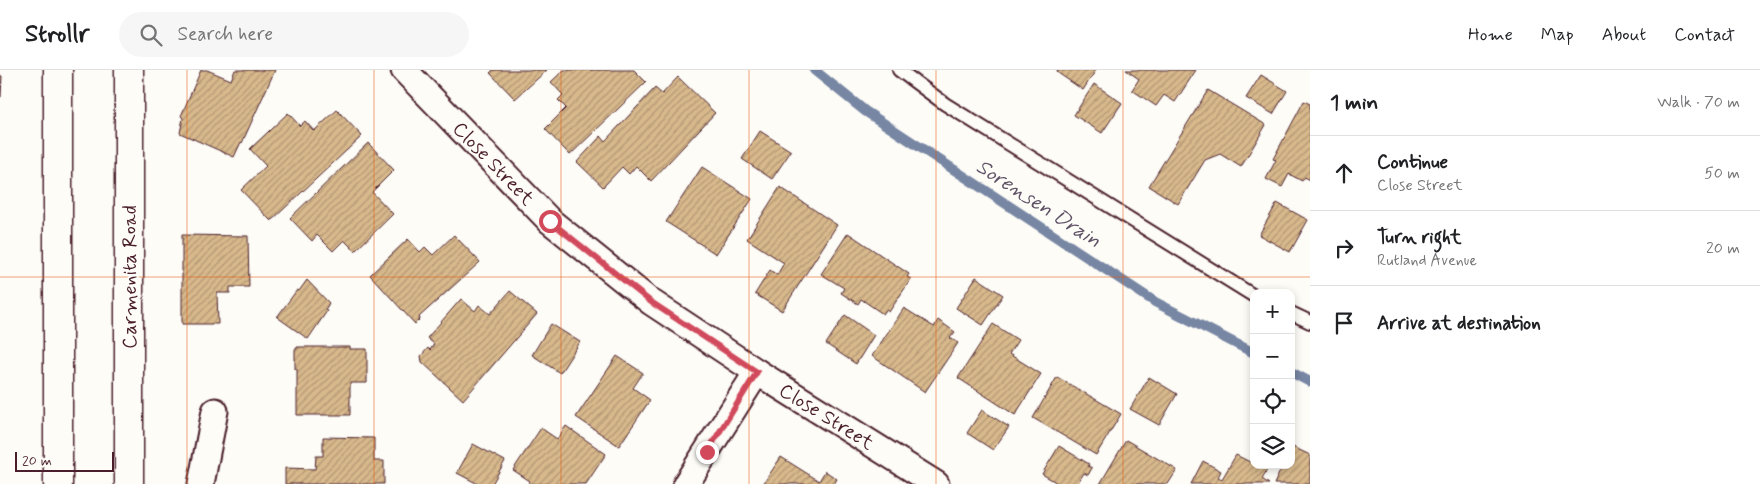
<!DOCTYPE html>
<meta charset="utf-8">
<style>
:root{--surface:#fff;--page:#f6f6f6;--text:#202124;--muted:#757577;--line:#e0e0e0}
body{margin:0;font-family:Mynerve,sans-serif;background:var(--page);color:var(--text)}
.controls{position:absolute;right:15px;bottom:15px;display:grid;overflow:hidden;border-radius:10px;box-shadow:0 2px 8px #0003}
.controls button{width:45px;height:45px;display:grid;place-items:center;padding:0;border:0;border-bottom:1px solid var(--line);background:var(--surface);color:var(--text);font:25px sans-serif}
.scale{position:absolute;left:15px;bottom:12px;width:99px;box-sizing:border-box;padding-left:5px;border:2px solid #4a1f2b;border-top:0;font-size:14px;line-height:18px;white-space:nowrap;color:#4a1f2b;-webkit-text-stroke:4px #fdfcf7;paint-order:stroke}
.stop{position:absolute;width:15px;height:15px;margin:-11px;border:4px solid #d1495b;border-radius:50%;background:#fff}
.stop.end{background:#d1495b;border-color:#fff;box-shadow:0 1px 5px #0008}
.list{margin:0;padding:0;list-style:none}
h2{display:flex;justify-content:space-between;align-items:center;height:65px;margin:0;padding:0 20px;font-size:21px}
h2 small{font-size:16px;font-weight:400;color:var(--muted)}
.list li{display:grid;grid-template-columns:32px 1fr auto;gap:15px;align-items:center;box-sizing:border-box;height:75px;padding:0 20px;border-top:1px solid var(--line)}
.list b{display:block;font-size:19px;white-space:nowrap}
.list p{margin:0;font-size:16px;white-space:nowrap;color:var(--muted)}
.list em{font-size:16px;font-style:normal;color:var(--muted)}
.icon{flex:none;width:28px;height:28px;fill:none;stroke:currentColor;stroke-width:2;stroke-linecap:round;stroke-linejoin:round}
.map{position:relative;flex:none;width:1310px;height:414px;overflow:hidden}
header{display:flex;align-items:center;gap:30px;box-sizing:border-box;height:70px;padding:0 25px;background:var(--surface);border-bottom:1px solid var(--line)}
header strong{font-size:24px}
nav{display:flex;gap:28px;margin-inline-start:auto;font-size:18px}
.search{width:350px;height:45px;background:var(--page);display:flex;align-items:center;gap:12px;box-sizing:border-box;padding:0 18px;border-radius:28px;color:var(--muted);font-size:19px}
main{display:flex}
aside{flex:1;background:var(--surface)}
.map>svg:first-child{display:block}
.lines{fill:none;stroke-linecap:round;stroke-linejoin:round}
.stream{stroke:#7786a3;stroke-width:10}
.building{fill:url(#building-hatch);stroke:#4a1f2b}
.service-casing{stroke:#4a1f2b;stroke-width:16}
.minor-casing{stroke:#4a1f2b;stroke-width:29}
.primary-casing{stroke:#4a1f2b;stroke-width:31}
.service{stroke:#fdfcf7;stroke-width:12}
.minor{stroke:#fdfcf7;stroke-width:25}
.primary{stroke:#fdfcf7;stroke-width:28}
.route{stroke:#d1495b;stroke-width:6}
.grid{fill:none;stroke:#e8590c;stroke-width:1;stroke-opacity:0.55}
.labels{text-anchor:middle;stroke-width:4;stroke-linejoin:round;paint-order:stroke}
.street-label{font-size:20px;fill:#4a1f2b;stroke:#fdfcf7}
.water-label{font-size:21px;font-style:italic;fill:#605367;stroke:#fdfcf7}
</style>
<header>
<strong>Strollr</strong>
<div class="search"><svg class="icon" aria-label="search" viewBox="0 0 24 24"><circle cx="10" cy="10" r="6"/><path d="M15 15l6 6"/></svg>Search here</div>
<nav><a>Home</a><a>Map</a><a>About</a><a>Contact</a></nav>
</header>
<main>
<div class="map">
<svg width="1310" height="414" viewBox="0 0 1310 414">
<defs>
<pattern id="building-hatch" width="6" height="6" patternUnits="userSpaceOnUse" patternTransform="scale(1.25)"><rect width="6" height="6" fill="#d8b98c"/><path d="M-1 1l2-2M0 6l6-6M5 7l2-2" fill="none" stroke="#b19673"/></pattern>
</defs>
<rect width="100%" height="100%" fill="#fdfcf7"/>
<filter id="ink" filterUnits="userSpaceOnUse"><feTurbulence type="fractalNoise" baseFrequency=".02" numOctaves="2"/><feDisplacementMap in="SourceGraphic" scale="10" xChannelSelector="R" yChannelSelector="G"/><feConvolveMatrix kernelMatrix="1 2 1 2 8 2 1 2 1" color-interpolation-filters="sRGB"/></filter>
<g filter="url(#ink)">
<g class="lines">
<g class="stream">
<polyline points="814,0 865,41 1155,232 1254,283"/>
<polyline points="1291,302 1310,312"/>
</g>
</g>
<g class="building">
<polygon points="201,0 207,0 231,10 235,0 275,0 242,73 241,72 234,87 180,63 183,48 181,46"/>
<polygon points="493,0 547,0 515,29 490,3"/>
<polygon points="564,0 634,0 646,12 570,85 545,59 566,38 558,30 563,25 551,12"/>
<polygon points="1057,0 1096,0 1083,20 1058,3"/>
<polygon points="1126,0 1196,0 1175,32 1164,25 1156,36 1132,20 1139,9"/>
<polygon points="1261,5 1287,21 1273,44 1246,28"/>
<polygon points="0,6 2,6 1,27 0,27"/>
<polygon points="678,7 715,43 651,111 636,96 629,104 622,97 603,117 577,92 601,66 605,71 655,18 662,24"/>
<polygon points="1094,14 1122,33 1102,63 1074,45"/>
<polygon points="1208,20 1266,55 1241,97 1220,84 1205,90 1178,134 1149,116"/>
<polygon points="1304,31 1310,34 1310,110 1305,107 1302,111 1289,104 1282,117 1266,109 1276,90 1273,89"/>
<polygon points="337,40 362,66 271,151 241,120 266,96 250,79 288,43 300,56 305,51 314,61"/>
<polygon points="760,61 791,81 772,109 742,89"/>
<polygon points="368,73 394,100 372,122 393,144 355,181 344,170 333,181 317,165 312,171 290,148"/>
<polygon points="702,97 752,129 716,184 666,152"/>
<polygon points="780,117 837,155 782,241 755,224 770,200 777,205 784,193 747,169"/>
<polygon points="1277,133 1308,150 1290,182 1259,165"/>
<polygon points="848,163 909,204 907,207 911,209 889,242 886,240 883,244 861,229 858,234 841,223 844,218 821,204"/>
<polygon points="182,165 248,166 249,217 230,217 230,223 217,223 218,254 182,254"/>
<polygon points="454,165 480,192 419,247 420,249 415,254 370,205 408,169 420,182 425,177 433,185"/>
<polygon points="976,207 1003,225 983,255 956,238"/>
<polygon points="307,210 329,233 325,240 327,241 308,269 277,247 297,220 299,221"/>
<polygon points="510,221 537,244 463,330 422,292 421,286 428,278 430,280 434,274 427,268 461,229 475,241 479,235 490,244"/>
<polygon points="904,238 934,257 938,250 955,262 950,268 958,273 925,322 872,286"/>
<polygon points="845,245 874,265 856,294 826,274"/>
<polygon points="551,254 580,272 560,303 532,285"/>
<polygon points="993,254 1018,270 1009,284 1041,304 1015,345 958,308"/>
<polygon points="297,277 350,277 350,279 367,279 367,313 350,313 350,345 297,345 297,299 295,299 295,279 297,279"/>
<polygon points="617,286 643,303 633,318 650,330 619,376 576,347"/>
<polygon points="1057,307 1121,344 1096,385 1033,348"/>
<polygon points="1149,307 1177,324 1159,355 1130,339"/>
<polygon points="982,340 1009,357 993,380 967,363"/>
<polygon points="566,356 606,384 586,414 528,414 530,411 513,400 541,358 557,369"/>
<polygon points="323,367 374,368 374,391 384,391 384,414 285,414 285,398 315,399 316,386 323,386"/>
<polygon points="1126,370 1177,400 1168,414 1100,414"/>
<polygon points="473,374 505,391 492,414 478,414 457,403"/>
<polygon points="1059,376 1089,394 1088,396 1092,398 1088,405 1084,403 1077,414 1059,414 1042,404"/>
<polygon points="1293,377 1310,385 1310,414 1274,414 1283,395 1291,395 1291,380"/>
<polygon points="1236,385 1250,392 1253,388 1254,388 1254,395 1269,396 1262,409 1269,414 1191,414 1203,391 1221,401 1218,407 1222,409"/>
<polygon points="781,387 819,411 825,401 837,409 834,414 763,414"/>
</g>
<g class="lines">
<g class="service-casing">
<g id="service">
<polyline points="899,0 945,34 1254,226"/>
<polyline points="1291,243 1310,252"/>
</g>
</g>
<g class="minor-casing">
<g id="minor">
<polyline points="404,0 550,151 651,232 757,302 936,414"/>
<polyline points="201,414 215,341"/>
<polyline points="686,414 757,302"/>
</g>
</g>
<g class="primary-casing">
<g id="primary">
<polyline points="58,0 58,414"/>
<polyline points="129,414 129,0"/>
</g>
</g>
<use href="#service" class="service"/>
<use href="#minor" class="minor"/>
<use href="#primary" class="primary"/>
</g>
</g>
<g class="lines" filter="url(#ink)">
<polyline class="route" points="550,151 651,232 757,302 707,382"/>
</g>
<path class="grid" d="M187,0v414M374,0v414M561,0v414M749,0v414M936,0v414M1123,0v414M0,207h1310"/>
<g class="labels">
<g class="street-label">
<text transform="translate(494 93) rotate(46)" y="7">Close Street</text>
<text transform="translate(129 207) rotate(-90)" y="7">Carmenita Road</text>
<text transform="translate(827 346) rotate(32)" y="7">Close Street</text>
</g>
<g class="water-label">
<text transform="translate(1039 133) rotate(33)" y="7">Sorensen Drain</text>
</g>
</g>
</svg>
<div class="controls">
<button>+</button>
<button>−</button>
<button><svg class="icon" aria-label="locate" viewBox="0 0 24 24"><circle cx="12" cy="12" r="6"/><path d="M12 2v4M12 18v4M2 12h4M18 12h4"/></svg></button>
<button><svg class="icon" aria-label="layers" viewBox="0 0 24 24"><path d="M12 4l9 5-9 5-9-5zM3 14l9 5 9-5"/></svg></button>
</div>
<div class="scale">20 m</div>
<div class="stop" style="left:550px;top:151px"></div>
<div class="stop end" style="left:707px;top:382px"></div>
</div>
<aside>
<h2>1 min<small>Walk · 70 m</small></h2>
<ul class="list">
<li><svg class="icon" aria-label="ahead" viewBox="0 0 24 24"><path d="M12 20V5M6 11l6-6 6 6"/></svg><div><b>Continue</b><p>Close Street</p></div><em>50 m</em></li>
<li><svg class="icon" aria-label="right" viewBox="0 0 24 24"><path d="M7 20v-9h11M14 6l5 5-5 5"/></svg><div><b>Turn right</b><p>Rutland Avenue</p></div><em>20 m</em></li>
<li><svg class="icon" aria-label="arrive" viewBox="0 0 24 24"><path d="M6 21V4h12l-3 4 3 4H6"/></svg><div><b>Arrive at destination</b></div></li>
</ul>
</aside>
</main>
